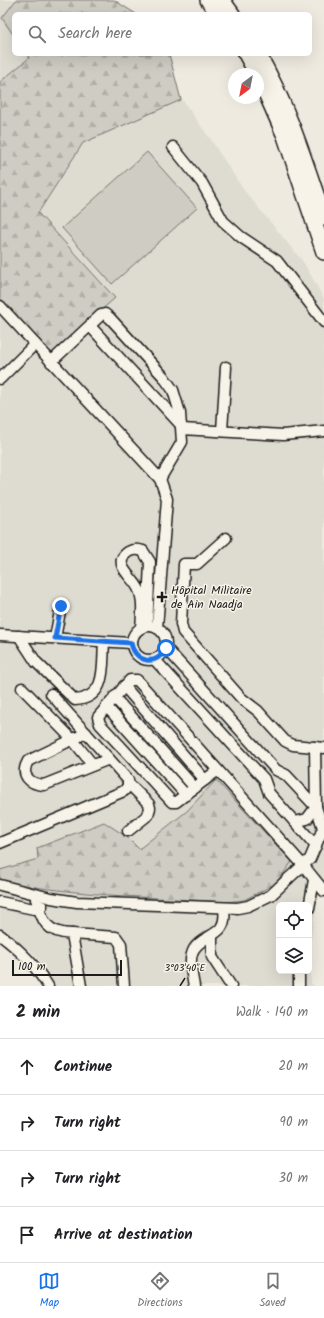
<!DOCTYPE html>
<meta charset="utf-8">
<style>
:root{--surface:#fff;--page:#f6f6f6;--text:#202124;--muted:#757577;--line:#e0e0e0;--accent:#1a73e8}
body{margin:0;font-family:Kalam,sans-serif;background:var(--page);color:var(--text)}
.controls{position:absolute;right:12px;bottom:12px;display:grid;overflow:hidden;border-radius:6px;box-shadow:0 4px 16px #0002}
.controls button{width:36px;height:36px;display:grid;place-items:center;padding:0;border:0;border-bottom:1px solid var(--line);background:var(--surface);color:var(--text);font:20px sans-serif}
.compass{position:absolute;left:228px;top:68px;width:36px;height:36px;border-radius:50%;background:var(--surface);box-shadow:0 4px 16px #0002;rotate:212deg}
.scale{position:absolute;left:12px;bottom:10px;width:110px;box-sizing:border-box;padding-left:4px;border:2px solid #1c1c1c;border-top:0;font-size:11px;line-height:14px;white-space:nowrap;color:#1c1c1c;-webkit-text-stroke:3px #f7f3e8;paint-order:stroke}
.stop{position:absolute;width:12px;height:12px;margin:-9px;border:3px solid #1a73e8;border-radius:50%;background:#fff}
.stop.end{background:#1a73e8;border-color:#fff;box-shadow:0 1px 4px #0008}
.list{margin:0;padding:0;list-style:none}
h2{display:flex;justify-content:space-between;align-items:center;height:52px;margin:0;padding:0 16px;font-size:17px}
h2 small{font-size:13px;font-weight:400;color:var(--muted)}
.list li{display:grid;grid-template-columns:26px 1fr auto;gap:12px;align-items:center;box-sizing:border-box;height:56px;padding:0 16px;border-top:1px solid var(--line)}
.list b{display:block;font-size:15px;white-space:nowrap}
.list em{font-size:13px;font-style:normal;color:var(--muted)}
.icon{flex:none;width:22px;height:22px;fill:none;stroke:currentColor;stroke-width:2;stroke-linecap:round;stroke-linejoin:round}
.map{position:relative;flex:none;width:324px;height:986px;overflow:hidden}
.search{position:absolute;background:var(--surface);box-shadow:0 4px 16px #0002;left:12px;right:12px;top:12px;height:44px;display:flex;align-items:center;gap:10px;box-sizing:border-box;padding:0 14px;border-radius:6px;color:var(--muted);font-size:15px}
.sheet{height:276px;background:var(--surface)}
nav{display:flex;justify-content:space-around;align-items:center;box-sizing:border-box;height:56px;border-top:1px solid var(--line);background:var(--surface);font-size:11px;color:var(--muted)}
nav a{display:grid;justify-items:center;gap:2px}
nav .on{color:var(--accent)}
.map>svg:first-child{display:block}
.built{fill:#dedbd1}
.green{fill:#cfccc3;stroke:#767470}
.forest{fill:url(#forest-firs);stroke:#767470}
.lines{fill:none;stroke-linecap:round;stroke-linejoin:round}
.minor-casing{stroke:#1c1c1c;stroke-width:13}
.highway-casing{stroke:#1c1c1c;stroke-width:18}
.minor{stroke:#f7f3e8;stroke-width:10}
.highway{stroke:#f7f3e8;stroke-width:15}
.route{stroke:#1a73e8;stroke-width:5}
.ticks{fill:none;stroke:#1c1c1c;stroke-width:1.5}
.poi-dot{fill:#1c1c1c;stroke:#f7f3e8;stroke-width:1.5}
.labels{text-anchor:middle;stroke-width:3;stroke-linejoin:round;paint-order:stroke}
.poi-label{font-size:12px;fill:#1c1c1c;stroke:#f7f3e8;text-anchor:start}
.ticks-label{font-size:10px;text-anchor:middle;fill:#1c1c1c;stroke:#f7f3e8;stroke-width:3;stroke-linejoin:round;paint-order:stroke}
</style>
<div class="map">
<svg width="324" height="986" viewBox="0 0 324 986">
<defs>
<pattern id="forest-firs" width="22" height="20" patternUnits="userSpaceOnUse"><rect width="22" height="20" fill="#cfccc3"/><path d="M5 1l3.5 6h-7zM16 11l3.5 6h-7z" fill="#b1afa7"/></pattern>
</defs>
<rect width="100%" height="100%" fill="#eeeae0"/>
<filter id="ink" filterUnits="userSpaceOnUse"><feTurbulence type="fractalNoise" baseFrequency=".025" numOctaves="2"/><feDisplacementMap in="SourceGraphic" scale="8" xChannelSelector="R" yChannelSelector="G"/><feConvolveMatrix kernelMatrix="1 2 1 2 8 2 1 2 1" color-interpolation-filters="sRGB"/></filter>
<g filter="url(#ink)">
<polygon class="built" points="0,0 110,0 14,14 14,54 169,54 181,98 211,140 243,189 304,263 324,299 324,896 318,896 309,950 309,905 279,905 279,971 309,971 309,962 311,983 314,986 55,986 45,967 30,950 0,930"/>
<polygon class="green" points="147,152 197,208 112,284 62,228"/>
<g class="forest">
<polygon points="16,0 114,0 136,14 14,14 14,36 2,18"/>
<polygon points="27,54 169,54 181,100 83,143 38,213 115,298 51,354 0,298 0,82 29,58"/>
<path d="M216,780l76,82 -17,22 -31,16 -18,2c-77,-5 -149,-6 -226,-21v-11l38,-11 -1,-11 67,-26 23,15 12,12 48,-38z"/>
</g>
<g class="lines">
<g class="minor-casing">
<g id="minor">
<polyline points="173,147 202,183 223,221 241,237 277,261 324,322"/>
<polyline points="0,306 160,479 167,499 157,628"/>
<polyline points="90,326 181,425"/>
<polyline points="51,362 101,315 105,314 110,318 163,376 173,390 180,413 182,442 160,479"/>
<polyline points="0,379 35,344"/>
<polyline points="182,429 283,435 324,431"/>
<polyline points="222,431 226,367"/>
<polyline points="226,538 197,564 184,564 181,624 183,632 241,698 258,711 285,741 293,745 324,748"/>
<circle cx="149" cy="643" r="17"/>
<path d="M141,628c1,-13 3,-29 -3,-40 -5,-11 -27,-24 -10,-36 5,-3 9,-3 15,-1l7,11 -3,64"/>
<polyline points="0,635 131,643"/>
<path d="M19,636l17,26 39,38c33,-2 27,-35 29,-58"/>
<polyline points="55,638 61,606"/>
<polyline points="166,648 276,770 286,775 316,807 307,819 295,822"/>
<polyline points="155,660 264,779 269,793 316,846"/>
<polyline points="124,686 205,780"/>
<polyline points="22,688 72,739 93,765"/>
<polyline points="114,697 195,788"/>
<polyline points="106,706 186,795"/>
<path d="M86,733l-58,28c-8,14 1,23 16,24l65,-26"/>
<polyline points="315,747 316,807 323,828"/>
<polyline points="218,770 176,802 172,802 100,724 98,717 130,680 137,680 138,681 303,865 324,891"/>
<polyline points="128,831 148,815 150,808 149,804 128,783"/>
<polyline points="0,843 124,791 128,786 128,780 51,694"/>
<polyline points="0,885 51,898 77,902 238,908 248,906 271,895 290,877 310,859 324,826"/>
<path d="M36,899c6,23 11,34 36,35l9,52"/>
<polyline points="0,902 34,909 42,906"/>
<polyline points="309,908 314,880"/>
<polyline points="72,934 116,937 121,944 124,986"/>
<path d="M0,935c19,14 36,31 48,51"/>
<polyline points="212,936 212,957 231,986"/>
<path d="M194,986c-2,-11 -6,-27 0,-37 11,-17 34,-11 30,-40"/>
<polyline points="299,986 299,971"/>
</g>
</g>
<g class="highway-casing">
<g id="highway">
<polyline points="208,0 219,14"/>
<polyline points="222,0 232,14"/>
<polyline points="246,54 257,74"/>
<path d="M258,54c30,52 47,108 66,164"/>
<polyline points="258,75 285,136 324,252"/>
</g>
</g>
<use href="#minor" class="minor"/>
<use href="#highway" class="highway"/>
</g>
</g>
<g class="lines" filter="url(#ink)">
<path class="route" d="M61,606l-6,32 76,5c4,20 26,24 35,5"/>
</g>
<path class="ticks" d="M180,986l5,-8"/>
<path class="poi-dot" d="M160 591h4v4h4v4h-4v4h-4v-4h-4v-4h4z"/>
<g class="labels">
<g class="poi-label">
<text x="171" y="594">Hôpital Militaire<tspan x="171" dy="14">de Ain Naadja</tspan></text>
</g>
</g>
<g class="ticks-label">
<text x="185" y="971">3°03'40"E</text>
</g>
</svg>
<div class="controls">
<button><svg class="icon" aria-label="locate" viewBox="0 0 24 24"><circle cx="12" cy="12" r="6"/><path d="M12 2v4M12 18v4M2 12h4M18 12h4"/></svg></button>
<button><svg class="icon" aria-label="layers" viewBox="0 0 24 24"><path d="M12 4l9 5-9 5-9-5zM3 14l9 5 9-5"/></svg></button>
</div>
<svg class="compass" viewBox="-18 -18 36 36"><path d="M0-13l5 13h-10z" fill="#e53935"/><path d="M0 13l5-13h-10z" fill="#757577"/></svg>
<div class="scale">100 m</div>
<div class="stop" style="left:166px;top:648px"></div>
<div class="stop end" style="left:61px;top:606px"></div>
<div class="search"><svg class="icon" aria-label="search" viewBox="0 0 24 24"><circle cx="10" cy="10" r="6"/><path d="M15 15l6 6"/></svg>Search here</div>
</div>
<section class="sheet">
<h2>2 min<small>Walk · 140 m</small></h2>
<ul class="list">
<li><svg class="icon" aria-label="ahead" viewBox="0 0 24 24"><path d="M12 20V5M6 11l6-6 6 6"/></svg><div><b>Continue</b></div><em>20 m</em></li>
<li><svg class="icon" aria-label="right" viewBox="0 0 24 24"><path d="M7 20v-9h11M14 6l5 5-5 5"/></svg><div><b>Turn right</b></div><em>90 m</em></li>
<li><svg class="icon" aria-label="right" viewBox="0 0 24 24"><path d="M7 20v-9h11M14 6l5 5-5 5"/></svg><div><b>Turn right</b></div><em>30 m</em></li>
<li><svg class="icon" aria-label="arrive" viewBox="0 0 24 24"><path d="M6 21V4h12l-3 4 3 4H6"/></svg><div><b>Arrive at destination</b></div></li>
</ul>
</section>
<nav>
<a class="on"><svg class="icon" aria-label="map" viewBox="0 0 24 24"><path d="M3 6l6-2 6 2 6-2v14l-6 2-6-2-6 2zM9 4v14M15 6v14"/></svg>Map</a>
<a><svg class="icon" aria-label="directions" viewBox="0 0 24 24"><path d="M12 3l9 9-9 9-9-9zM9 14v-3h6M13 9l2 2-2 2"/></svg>Directions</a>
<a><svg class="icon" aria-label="saved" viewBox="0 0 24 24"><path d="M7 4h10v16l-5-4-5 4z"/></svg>Saved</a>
</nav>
